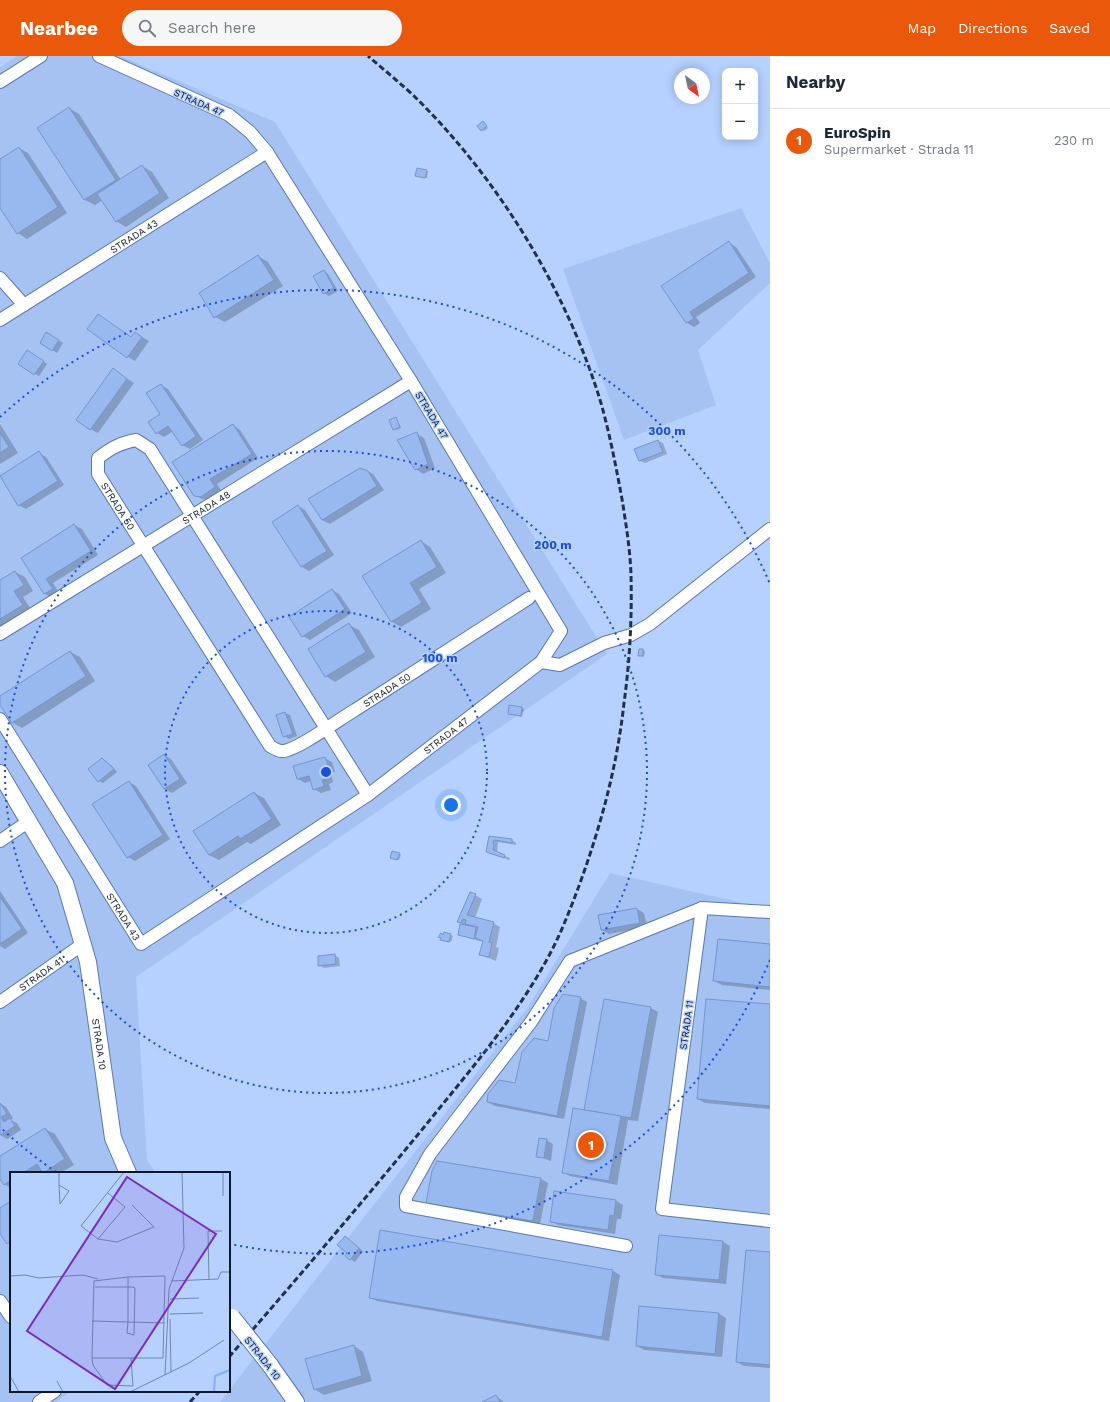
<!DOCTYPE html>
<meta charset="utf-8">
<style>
:root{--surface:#fff;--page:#f6f6f7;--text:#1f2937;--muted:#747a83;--line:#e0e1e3;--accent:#ea580c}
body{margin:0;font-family:"Work Sans",sans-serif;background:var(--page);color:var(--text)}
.controls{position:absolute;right:12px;top:12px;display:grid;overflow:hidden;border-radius:8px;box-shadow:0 2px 10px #0003}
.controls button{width:36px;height:36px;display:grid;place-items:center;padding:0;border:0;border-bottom:1px solid var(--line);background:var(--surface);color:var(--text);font:20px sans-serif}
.compass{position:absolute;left:674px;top:12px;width:36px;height:36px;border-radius:50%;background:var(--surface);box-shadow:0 2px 10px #0003;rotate:147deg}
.you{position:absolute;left:451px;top:749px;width:14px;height:14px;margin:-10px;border:3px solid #fff;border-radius:50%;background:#1a73e8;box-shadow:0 0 0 6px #1a73e833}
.badge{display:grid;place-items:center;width:26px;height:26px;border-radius:50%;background:var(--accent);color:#fff;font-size:13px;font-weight:700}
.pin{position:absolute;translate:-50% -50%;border:2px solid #fff;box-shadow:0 1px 4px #0006}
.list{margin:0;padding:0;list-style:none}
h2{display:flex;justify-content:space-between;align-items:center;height:52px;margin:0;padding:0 16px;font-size:17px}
h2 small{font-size:13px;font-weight:400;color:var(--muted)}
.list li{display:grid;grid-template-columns:26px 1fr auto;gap:12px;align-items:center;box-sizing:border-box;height:64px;padding:0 16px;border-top:1px solid var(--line)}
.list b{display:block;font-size:15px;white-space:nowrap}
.list p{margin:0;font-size:13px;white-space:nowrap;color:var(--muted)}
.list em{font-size:13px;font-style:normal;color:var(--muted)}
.icon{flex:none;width:22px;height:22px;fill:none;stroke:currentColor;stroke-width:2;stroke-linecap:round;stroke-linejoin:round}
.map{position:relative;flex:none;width:770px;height:1346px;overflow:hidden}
header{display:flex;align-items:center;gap:24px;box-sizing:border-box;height:56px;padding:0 20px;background:var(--accent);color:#fff}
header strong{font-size:19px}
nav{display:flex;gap:22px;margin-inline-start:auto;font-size:14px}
.search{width:280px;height:36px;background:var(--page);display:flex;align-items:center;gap:10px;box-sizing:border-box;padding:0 14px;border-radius:22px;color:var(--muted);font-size:15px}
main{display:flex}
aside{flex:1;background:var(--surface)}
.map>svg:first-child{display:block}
.built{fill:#a5c2f3}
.shadow{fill:#0003}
.building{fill:#98b8f0;stroke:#7695cb}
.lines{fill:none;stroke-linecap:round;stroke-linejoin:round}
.street-casing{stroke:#5b79ad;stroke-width:14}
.secondary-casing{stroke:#5b79ad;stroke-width:18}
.street{stroke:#fff;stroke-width:12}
.secondary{stroke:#fff;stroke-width:16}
.rail{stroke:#233148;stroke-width:3;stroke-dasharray:6 3;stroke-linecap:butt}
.secondary-bridge-casing{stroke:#5b79ad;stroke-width:18;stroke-linecap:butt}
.secondary-bridge{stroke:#fff;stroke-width:16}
.ring{fill:none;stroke:#1d4ed8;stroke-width:2;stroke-dasharray:2 4}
.labels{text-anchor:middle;stroke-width:3;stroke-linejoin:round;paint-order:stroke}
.street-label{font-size:10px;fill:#0c182c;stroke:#b6d1ff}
.inset-river{fill:none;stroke:#83affc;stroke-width:2}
.inset-road{fill:none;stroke:#7287ab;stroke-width:1}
.view{fill:#7b2cbf;fill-opacity:0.15;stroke:#7b2cbf;stroke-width:2}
.inset-edge{fill:none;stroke:#0c182c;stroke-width:2}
.centre{fill:#1d4ed8;stroke:#b6d1ff;stroke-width:2}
.ring-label{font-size:12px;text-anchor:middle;font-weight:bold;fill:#1d4ed8;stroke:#b6d1ff;stroke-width:3;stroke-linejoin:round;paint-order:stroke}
</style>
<header>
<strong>Nearbee</strong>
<div class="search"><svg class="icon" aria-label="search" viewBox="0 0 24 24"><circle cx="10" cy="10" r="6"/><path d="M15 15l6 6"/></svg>Search here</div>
<nav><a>Map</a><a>Directions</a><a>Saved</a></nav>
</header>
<main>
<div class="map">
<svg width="770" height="1346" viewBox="0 0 770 1346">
<rect width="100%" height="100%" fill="#b6d1ff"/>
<g class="built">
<polygon points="17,0 120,0 275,66 607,598 136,921 147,1104 156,1117 11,1117 11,1335 71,1335 56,1346 0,1346 0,11"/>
<polygon points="741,152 770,207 770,227 698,294 716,349 624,384 563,213"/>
<polygon points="610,817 770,853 770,1346 220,1346 528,951"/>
</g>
<g class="shadow">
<polygon points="69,52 79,58 121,124 142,110 152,116 169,142 126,171 116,165 103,144 95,149 85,144 39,72"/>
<polygon points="483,67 488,72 484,75 482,74"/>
<polygon points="19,92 28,97 67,157 27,183 18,177 0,150 0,104"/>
<polygon points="427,115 428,116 427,122 418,120"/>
<polygon points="729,187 736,191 756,221 696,261 700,267 694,271 687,267 663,230"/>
<polygon points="258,200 268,206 283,230 225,266 215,261"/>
<polygon points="324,215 328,218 338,235 329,240 324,237 315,220"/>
<polygon points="98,259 132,282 135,277 149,285 135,305 128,301"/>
<polygon points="47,277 63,287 57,297 41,287"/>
<polygon points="32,298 47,308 39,320 19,308"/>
<polygon points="113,314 134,327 98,377 90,373"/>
<polygon points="161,329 168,333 203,384 190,393 182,389 173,375 164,381 157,377 162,359"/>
<polygon points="396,362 401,372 396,374 394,373"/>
<polygon points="0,368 18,397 0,408"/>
<polygon points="233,369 240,374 258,402 217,428 222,436 208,444 202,443 195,439"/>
<polygon points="417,378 424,382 435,412 423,418 416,413"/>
<polygon points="658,385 663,387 667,398 645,407 640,405 636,394"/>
<polygon points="39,397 46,401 64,429 26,453 18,449"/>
<polygon points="357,414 366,414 373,418 384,434 330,468 322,464 310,443"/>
<polygon points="298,450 305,454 334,499 309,515 302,511 273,466"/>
<polygon points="74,469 82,473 98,499 53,527 59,537 52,542 45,538 23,502"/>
<polygon points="421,485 430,491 446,517 419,533 431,553 401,571 392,566 364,520"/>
<polygon points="15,516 25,521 33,535 23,541 32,555 0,574 0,525"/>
<polygon points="332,534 339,538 352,557 310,584 303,580 291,561"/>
<polygon points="349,569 359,574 375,601 335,626 326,620"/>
<polygon points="643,594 645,595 644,601 639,599"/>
<polygon points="70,596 80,601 95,625 22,672 13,667 0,647 0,641"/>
<polygon points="522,652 524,653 522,661 509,658"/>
<polygon points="285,657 290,659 297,680 289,683 284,680 277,659"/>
<polygon points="164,699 171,703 187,727 172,737 165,733"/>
<polygon points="324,702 332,706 335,716 331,717 333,726 329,728 331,734 321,737 314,733 311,725 305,727 298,723"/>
<polygon points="102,703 112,710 117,716 103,727 99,725"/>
<polygon points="129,726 136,730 170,783 135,805 128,801"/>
<polygon points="254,737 264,742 281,769 251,788 247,786 219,804 209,799"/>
<polygon points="490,781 512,784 516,787 516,789 498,786 497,797 510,802 509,804 487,795"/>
<polygon points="399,798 401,799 399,804 393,803"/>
<polygon points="0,835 28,877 5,893 0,890"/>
<polygon points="475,839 482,843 475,862 493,867 500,871 496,891 499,892 496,905 481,899 483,886 459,879 465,870 458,866"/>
<polygon points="637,853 644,857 647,871 609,878 602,874 599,860"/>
<polygon points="445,877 453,880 451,886 441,884"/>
<polygon points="770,889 770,934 722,929 714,925"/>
<polygon points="335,899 339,902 340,910 324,912 319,909"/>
<polygon points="580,942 587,946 564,1063 495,1050 488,1046 516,1028"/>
<polygon points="770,949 770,1053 705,1047 698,1043"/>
<polygon points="651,952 658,956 638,1065 628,1064 617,1129 570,1120 563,1116 585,1055"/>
<polygon points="0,1047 6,1051 13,1062 10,1064 17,1067 21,1074 7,1083 0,1079"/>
<polygon points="45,1073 55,1078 74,1109 60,1117 11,1117 11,1132 4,1128 0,1122 0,1101"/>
<polygon points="546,1084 553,1088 551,1105 537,1100"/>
<polygon points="541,1123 548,1127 540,1168 434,1150 427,1146"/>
<polygon points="555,1136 616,1145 623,1149 621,1163 617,1163 615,1178 558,1169 551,1165"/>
<polygon points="349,1184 363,1195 355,1206 346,1200 349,1197"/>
<polygon points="723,1186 730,1190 726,1228 663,1222 656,1218"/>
<polygon points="770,1197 770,1312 744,1310 737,1306"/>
<polygon points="613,1215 620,1219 609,1285 377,1245 370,1241"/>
<polygon points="719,1258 726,1262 722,1301 644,1294 637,1290"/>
<polygon points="354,1290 363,1296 372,1325 324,1339 314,1333"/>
<polygon points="496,1340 504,1346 484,1346"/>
</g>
<g class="building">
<polygon points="69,51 116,124 84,144 37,72"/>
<polygon points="483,65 487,70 481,75 477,70"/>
<polygon points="19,91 58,151 17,178 0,152 0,103"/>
<polygon points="142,109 160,137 116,166 97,138"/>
<polygon points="417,112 427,114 425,122 415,120"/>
<polygon points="729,185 749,217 690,256 694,263 686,267 661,230"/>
<polygon points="258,199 274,224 214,262 199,237"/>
<polygon points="324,214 334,232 323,238 313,220"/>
<polygon points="98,258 131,281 135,276 142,281 127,302 87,273"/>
<polygon points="46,276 59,284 52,295 40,287"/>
<polygon points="27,294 44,305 34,319 18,308"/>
<polygon points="113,312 127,323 90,374 76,364"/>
<polygon points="161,328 196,380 182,390 168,370 156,378 148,366 160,358 146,337"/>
<polygon points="396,361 400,371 393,374 389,364"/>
<polygon points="233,368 252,398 210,423 215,431 201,441 194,440 172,406"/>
<polygon points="417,376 428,408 415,414 397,384"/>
<polygon points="0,377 9,391 0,397"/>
<polygon points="658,384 663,396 639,405 634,393"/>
<polygon points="39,395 58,425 18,450 0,420"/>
<polygon points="360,412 368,415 377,430 322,464 308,443"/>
<polygon points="298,449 327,495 301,511 272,466"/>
<polygon points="74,468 91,495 46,523 53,533 44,538 21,502"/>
<polygon points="421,484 437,511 410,527 422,547 391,566 362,520"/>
<polygon points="15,515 24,529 14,535 23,549 0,563 0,524"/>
<polygon points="332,533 345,553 302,581 289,561"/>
<polygon points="349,567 366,596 325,621 308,593"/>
<polygon points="639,593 643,593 643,600 638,600"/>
<polygon points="70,595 86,620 12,667 0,649 0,640"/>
<polygon points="509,649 522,651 521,660 508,658"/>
<polygon points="285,656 293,678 283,681 276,659"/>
<polygon points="164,698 180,723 164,733 148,709"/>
<polygon points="325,701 329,712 324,713 327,722 322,724 324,730 313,734 309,720 297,723 293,710"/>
<polygon points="102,702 114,713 98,726 88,713"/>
<polygon points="129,725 163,779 127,802 92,748"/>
<polygon points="254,736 272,763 240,783 238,780 209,799 193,775"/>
<polygon points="489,780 512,783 512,787 494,784 493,787 494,788 493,794 505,799 504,802 486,796"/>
<polygon points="392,795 400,797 397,804 390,802"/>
<polygon points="470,836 476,838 467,859 494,866 489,886 492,887 489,901 479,899 483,885 475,882 478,871 465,868 466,864 463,863 461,867 457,866"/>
<polygon points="0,841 22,873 0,888"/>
<polygon points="637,852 640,867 601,874 598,859"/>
<polygon points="460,868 476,871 474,883 458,879"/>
<polygon points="444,876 451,878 449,886 440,884 441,882 438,881 441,877 443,879"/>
<polygon points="718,883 770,888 770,931 713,925"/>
<polygon points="335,898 336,908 318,910 318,900"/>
<polygon points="563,938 581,941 557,1060 487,1046 488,1038 499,1024 515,1027 522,996 534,982 548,985 554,952"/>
<polygon points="604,943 651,951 631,1062 584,1054"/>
<polygon points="706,943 770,948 770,1050 697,1043"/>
<polygon points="0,1047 7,1058 1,1061 4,1066 10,1062 15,1070 0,1079"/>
<polygon points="573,1052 621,1060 609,1125 562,1117"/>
<polygon points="45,1072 65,1103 43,1117 37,1108 23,1117 11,1117 11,1124 4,1129 0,1123 0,1100"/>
<polygon points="539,1082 547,1083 544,1102 536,1101"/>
<polygon points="437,1105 541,1122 533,1165 426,1147 432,1115"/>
<polygon points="554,1135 616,1144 614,1160 610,1159 608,1174 550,1166"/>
<polygon points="11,1145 11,1185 7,1188 0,1178 0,1152"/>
<polygon points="380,1174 613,1214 602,1281 369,1242"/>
<polygon points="659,1179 723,1185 719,1224 655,1219"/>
<polygon points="345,1180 359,1192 350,1204 345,1200 347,1197 337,1189"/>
<polygon points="746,1194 770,1196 770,1309 736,1306"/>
<polygon points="639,1250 719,1257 715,1298 636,1290"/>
<polygon points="354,1289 362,1320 314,1334 305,1303"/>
<polygon points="496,1339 500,1346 482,1346"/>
</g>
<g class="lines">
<g class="street-casing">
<g id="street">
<polyline points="0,26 41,0"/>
<polyline points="0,222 24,249"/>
<path id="s1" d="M0,264l267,-168"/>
<path id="s2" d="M0,578l411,-253"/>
<polyline points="541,606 560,609 604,587 631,579 650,568 770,473"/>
<path id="s3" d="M0,663l141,225 227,-149 173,-133 20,-31 -150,-250 -144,-229 -17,-20 -21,-17 -130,-59"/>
<path id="s4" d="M368,739l-218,-346 -14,-9c-16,3 -25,8 -38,18v16l172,272c3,2 8,5 12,5 13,1 59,-33 73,-41l174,-112"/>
<polyline points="0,785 22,770"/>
<polyline points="770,856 702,852 662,1153 770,1165"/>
<path id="s5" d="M0,946l83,-58"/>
<polyline points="626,1190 406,1150 406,1141 430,1098 531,966 570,905 702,852"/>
<polyline points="0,1245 11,1261"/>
<polyline points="39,1346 55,1335"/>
</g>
</g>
<g class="secondary-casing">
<g id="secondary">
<path id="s6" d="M0,717l65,110 23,79 25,176 15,35"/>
<polyline points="270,1309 296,1346"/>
</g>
</g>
<use href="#street" class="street"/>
<use href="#secondary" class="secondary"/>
<g class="rail">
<path d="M229,1301c66,-76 132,-153 196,-231 46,-57 94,-112 128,-178 10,-20 18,-41 26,-62 22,-61 38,-119 45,-183 6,-43 8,-86 7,-129 -1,-25 -5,-50 -9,-75 -6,-32 -12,-64 -21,-96 -34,-112 -103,-225 -187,-307 -15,-14 -31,-27 -46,-40"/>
<polyline points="190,1346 200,1335"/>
</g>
<g class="secondary-bridge-casing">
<polyline id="secondary-bridge" points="232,1261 270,1309"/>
</g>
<use href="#secondary-bridge" class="secondary-bridge"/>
</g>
<g class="ring">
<circle cx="326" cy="716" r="161"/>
<circle cx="326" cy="716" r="321"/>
<path d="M770 904A482 482 0 0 1 230 1188M56 1116A482 482 0 0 1 0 1071M0 361A482 482 0 0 1 770 528"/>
</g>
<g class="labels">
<g class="street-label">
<text transform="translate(199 46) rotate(24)" y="4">STRADA 47</text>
<text dy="4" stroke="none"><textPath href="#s1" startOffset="158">STRADA 43</textPath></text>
<text transform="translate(432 359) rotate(59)" y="4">STRADA 47</text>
<text dy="4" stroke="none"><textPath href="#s4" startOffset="522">STRADA 50</textPath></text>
<text dy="4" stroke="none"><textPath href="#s2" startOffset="242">STRADA 48</textPath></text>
<text dy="4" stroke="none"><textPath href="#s4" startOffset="941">STRADA 50</textPath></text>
<text dy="4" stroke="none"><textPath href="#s3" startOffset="635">STRADA 47</textPath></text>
<text dy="4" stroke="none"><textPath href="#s3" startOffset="233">STRADA 43</textPath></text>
<text dy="4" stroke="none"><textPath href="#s5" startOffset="50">STRADA 41</textPath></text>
<text transform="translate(686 969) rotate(-82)" y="4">STRADA 11</text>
<text dy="4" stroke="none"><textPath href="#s6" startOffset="293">STRADA 10</textPath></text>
<text transform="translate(263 1302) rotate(52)" y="4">STRADA 10</text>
</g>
</g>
<g transform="translate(10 1116)">
<rect width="220" height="220" fill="#b6d1ff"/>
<path class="inset-river" d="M204,220l1,-16 15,-6"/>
<path class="inset-road" d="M49,0v13l1,19 9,-13 -10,-6M98,21l17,14 -27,32 -17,-13 39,-49 4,-5M213,24v-24M88,67l19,3 37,-15 -22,-22M0,104l15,-1 14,3 44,-3 15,4M199,108l-1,-49h14M162,109l46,-2 3,-7h9M85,115h38l2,1 -1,47 -7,-2 1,-11v-45M160,127l29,-1M160,142l33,-1M160,147l1,53M82,149l73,2M82,186h71l2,-82 -37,1 -34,4 -2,77 1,7 14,20 26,1 -2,-28M155,203l4,-86 15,-41 -2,-76M0,204l9,16M47,209l6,11M120,220l59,-29 35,-23"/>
<path class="view" d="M117,5l89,57 -101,155 -88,-58z"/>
<rect width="220" height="220" class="inset-edge"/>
</g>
<circle cx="326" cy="716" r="6" class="centre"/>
<g class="ring-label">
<text x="667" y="379">300 m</text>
<text x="553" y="493">200 m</text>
<text x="440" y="606">100 m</text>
</g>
</svg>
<div class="controls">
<button>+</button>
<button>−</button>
</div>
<svg class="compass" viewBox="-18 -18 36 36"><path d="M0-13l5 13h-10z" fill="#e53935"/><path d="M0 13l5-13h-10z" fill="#747a83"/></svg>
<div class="you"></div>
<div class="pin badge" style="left:591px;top:1089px">1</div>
</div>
<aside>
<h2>Nearby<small></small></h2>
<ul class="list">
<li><span class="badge">1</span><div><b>EuroSpin</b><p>Supermarket · Strada 11</p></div><em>230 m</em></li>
</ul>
</aside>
</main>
